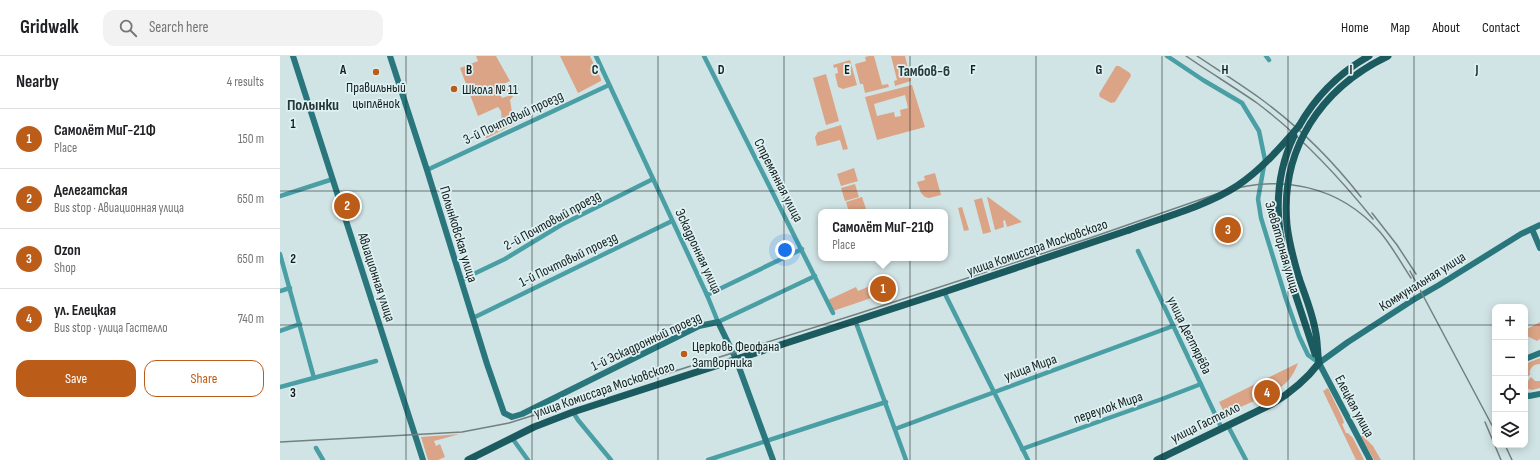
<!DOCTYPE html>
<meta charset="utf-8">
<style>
:root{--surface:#fff;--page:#f2f2f2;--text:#202124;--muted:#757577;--line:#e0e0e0;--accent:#bc5c19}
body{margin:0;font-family:"Sofia Sans Condensed",sans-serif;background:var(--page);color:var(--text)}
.controls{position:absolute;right:12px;bottom:12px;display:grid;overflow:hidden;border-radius:8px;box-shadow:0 2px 10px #0003}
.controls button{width:36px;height:36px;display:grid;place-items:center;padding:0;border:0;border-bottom:1px solid var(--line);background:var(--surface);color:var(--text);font:20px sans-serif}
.you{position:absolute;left:505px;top:194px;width:14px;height:14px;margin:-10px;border:3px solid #fff;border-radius:50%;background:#1a73e8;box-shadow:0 0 0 6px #1a73e833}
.badge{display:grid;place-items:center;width:26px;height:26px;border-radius:50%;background:var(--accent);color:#fff;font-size:13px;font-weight:700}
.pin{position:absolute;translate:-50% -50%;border:2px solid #fff;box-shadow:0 1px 4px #0006}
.popup{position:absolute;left:538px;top:153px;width:130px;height:52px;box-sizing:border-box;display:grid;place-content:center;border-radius:8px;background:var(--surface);filter:drop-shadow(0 1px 3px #0005);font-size:13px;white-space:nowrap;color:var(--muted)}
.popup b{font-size:15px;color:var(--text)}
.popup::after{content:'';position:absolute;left:50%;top:100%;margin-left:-8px;border:8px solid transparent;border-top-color:var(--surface)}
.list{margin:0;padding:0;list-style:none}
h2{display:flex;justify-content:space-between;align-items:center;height:52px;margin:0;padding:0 16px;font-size:17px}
h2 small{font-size:13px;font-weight:400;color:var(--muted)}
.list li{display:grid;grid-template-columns:26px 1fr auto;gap:12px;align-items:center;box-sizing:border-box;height:60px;padding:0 16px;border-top:1px solid var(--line)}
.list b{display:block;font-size:15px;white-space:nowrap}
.list p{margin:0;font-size:13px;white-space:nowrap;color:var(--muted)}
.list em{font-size:13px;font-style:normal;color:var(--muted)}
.actions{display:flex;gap:8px;padding:12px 16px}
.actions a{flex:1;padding:9px 0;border:1px solid var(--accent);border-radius:12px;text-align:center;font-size:14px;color:var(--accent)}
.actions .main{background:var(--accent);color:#fff}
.icon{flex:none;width:22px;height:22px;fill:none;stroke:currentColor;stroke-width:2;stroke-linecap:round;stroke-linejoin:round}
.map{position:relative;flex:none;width:1260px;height:404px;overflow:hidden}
header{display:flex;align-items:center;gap:24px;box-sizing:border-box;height:56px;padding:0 20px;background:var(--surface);border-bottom:1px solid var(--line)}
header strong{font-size:19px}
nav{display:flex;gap:22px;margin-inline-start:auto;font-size:14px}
.search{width:280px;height:36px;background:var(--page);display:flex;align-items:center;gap:10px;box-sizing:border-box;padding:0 14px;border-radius:12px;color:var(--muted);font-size:15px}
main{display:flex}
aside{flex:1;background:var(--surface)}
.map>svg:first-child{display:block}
.green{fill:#dca486;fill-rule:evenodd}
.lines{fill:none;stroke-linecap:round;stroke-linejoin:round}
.street{stroke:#4a9fa5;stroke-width:4.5}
.secondary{stroke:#29777d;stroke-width:6}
.primary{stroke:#1b5a5f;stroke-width:7}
.rail{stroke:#738080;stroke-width:1.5}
.primary-bridge{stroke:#1b5a5f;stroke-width:7}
.grid{fill:none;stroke:#161d1d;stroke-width:1;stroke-opacity:0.55}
.poi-dot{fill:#bc5c19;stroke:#def1f2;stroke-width:1.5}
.labels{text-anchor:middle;stroke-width:3.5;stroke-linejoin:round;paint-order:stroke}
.poi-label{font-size:14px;fill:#161d1d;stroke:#def1f2;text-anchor:start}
.street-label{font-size:14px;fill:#161d1d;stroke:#def1f2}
.neighbourhood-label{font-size:15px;font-weight:bold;fill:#273738;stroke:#def1f2}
.quarter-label{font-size:16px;font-weight:bold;fill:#273738;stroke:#def1f2}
.grid-label{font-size:13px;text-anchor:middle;font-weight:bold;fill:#161d1d;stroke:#def1f2;stroke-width:3.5;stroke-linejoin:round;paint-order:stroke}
</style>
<header>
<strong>Gridwalk</strong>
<div class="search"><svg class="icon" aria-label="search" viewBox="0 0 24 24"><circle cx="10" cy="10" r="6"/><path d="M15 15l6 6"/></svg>Search here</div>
<nav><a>Home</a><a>Map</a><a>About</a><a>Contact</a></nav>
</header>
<main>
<aside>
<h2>Nearby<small>4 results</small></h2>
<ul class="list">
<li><span class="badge">1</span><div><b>Самолёт МиГ-21Ф</b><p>Place</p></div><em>150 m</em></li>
<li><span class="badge">2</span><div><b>Делегатская</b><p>Bus stop · Авиационная улица</p></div><em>650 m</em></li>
<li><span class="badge">3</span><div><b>Ozon</b><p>Shop</p></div><em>650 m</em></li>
<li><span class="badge">4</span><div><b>ул. Елецкая</b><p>Bus stop · улица Гастелло</p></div><em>740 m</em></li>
</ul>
<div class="actions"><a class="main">Save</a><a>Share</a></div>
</aside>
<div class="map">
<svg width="1260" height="404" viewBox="0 0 1260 404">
<rect width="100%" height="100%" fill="#d1e4e5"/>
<g class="green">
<polygon points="196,0 216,0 230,25 217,31 222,42 228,40 226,34 232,31 239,33 230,44 234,68 207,82 200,79 222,67 221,55 218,51 198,60 180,12 198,5"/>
<polygon points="280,0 310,0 321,23 321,25 298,37"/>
<polygon points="589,0 594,0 602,29 608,28 609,31 585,37 583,28 580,28 575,8 586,5 585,1"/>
<polygon points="611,0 625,0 631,25 615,30 614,25 617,24"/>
<polygon points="570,4 577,29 563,33 558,31 555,18 558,17 557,11 554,12 553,9"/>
<polygon points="836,10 839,10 850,17 851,20 835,46 831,47 820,41 819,38"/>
<polygon points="546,18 559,65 546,69 533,22"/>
<path d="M632,29l13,42 -48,13 -12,-43zM625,39l3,13 -8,2 1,6 -6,1 -1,-5 -17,4 -3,-12z"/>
<polygon points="561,69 568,93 563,94 560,84 537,90 535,81 538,76"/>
<polygon points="574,112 578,125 561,130 557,118"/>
<polygon points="655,117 661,139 649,142 645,141 641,137 637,126 645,124 644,120"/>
<polygon points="575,128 579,141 565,145 561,132"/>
<polygon points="582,141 586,153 578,156 569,156 566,146"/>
<polygon points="707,141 708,141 742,166 727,171 725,164 723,165 724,171 715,174"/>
<polygon points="702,142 711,176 703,178 694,144"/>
<polygon points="682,151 689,174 684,175 678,152"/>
<polygon points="605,224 609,236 553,255 548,244 576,231 578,235"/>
<polygon points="1260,266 1260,283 1257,285 1245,279 1245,274"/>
<path d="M1260,302v6c-7,0 -11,4 -10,11l-2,1 -3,-2v-10z"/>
<path d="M1018,307c-5,14 -12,22 -25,29l-3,-5 -18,9 2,5 -29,13 -6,-12z"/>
<polygon points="1251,321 1255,325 1260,325 1260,332 1252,334 1245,332 1245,326 1248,325"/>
<polygon points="1048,332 1063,363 1064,367 1062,368 1066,377 1068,377 1073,382 1084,404 1076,404 1043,335"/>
<polygon points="180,378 154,385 156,390 160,388 165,401 158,404 148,404 141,381"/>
<polygon points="1082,379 1093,390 1101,404 1094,404 1081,381"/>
</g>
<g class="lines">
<g class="street">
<polyline points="316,0 427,239 438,266 535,220"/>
<polyline points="424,0 553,257"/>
<polyline points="887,0 923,24 962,47 979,75 985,104 978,143 981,162 1006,243 1019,280 1028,299 1039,307"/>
<polyline points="986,0 989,4"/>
<polyline points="147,114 329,29"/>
<polyline points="0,140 53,123"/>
<polyline points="858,195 942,373"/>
<polyline points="0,198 34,322"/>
<polyline points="181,224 225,203 281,169 373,123"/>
<polyline points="0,235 10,232"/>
<polyline points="664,236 748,404"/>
<polyline points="427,239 522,193"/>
<polyline points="193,262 392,165"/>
<polyline points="575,264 626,404"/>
<polyline points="0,275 20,268"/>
<polyline points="0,331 96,305"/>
<polyline points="293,356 298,364 331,404"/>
<polyline points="948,370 966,404"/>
<polyline points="615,373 893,270"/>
<polyline points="232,382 248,404"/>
<polyline points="36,392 43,404"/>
<polyline points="742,393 882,343 921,328"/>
<polyline points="428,404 606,346"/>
</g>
<g class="secondary">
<polyline points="13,0 143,404"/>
<polyline points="110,0 147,114 207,308 224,357 232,361 242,358 419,270 438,266 456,303 493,404"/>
<polyline points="1252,173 1260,192"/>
<polyline points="1245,303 1260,297"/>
<polyline points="1245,339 1249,340 1260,338"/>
<polyline points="1090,404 1039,307 1068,286 1133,244 1159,229 1241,178 1260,169"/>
</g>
<g class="primary">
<path d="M1019,70c17,-30 40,-53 70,-70"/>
<path d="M1019,222c6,17 13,34 16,51 3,12 2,23 4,34"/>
<polyline points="1011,225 1035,298"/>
<polyline points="188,404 254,371 293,356 664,236 849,174"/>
<path d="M877,404l115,-56c18,-11 34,-24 47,-41"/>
</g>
<g class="rail">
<path d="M906,0c23,16 48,31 71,47 44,33 82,74 116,116"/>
<path d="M917,0c21,14 43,28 64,43 38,28 71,61 100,98"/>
<polyline points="1092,157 1117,189 1136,218"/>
<polyline points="1130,215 1215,375"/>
<polyline points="1205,366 1221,404"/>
<path d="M0,386l182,-10 47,-9 348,-109 233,-76 132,-46c58,-18 117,-7 158,40 12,14 21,31 31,46"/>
<polyline points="1225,389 1232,404"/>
</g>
<g class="primary-bridge">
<path d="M849,174c35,-13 77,-24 108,-44 24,-16 43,-38 62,-60"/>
<path d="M1019,222c-5,-17 -10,-35 -12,-53 -7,-76 34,-137 101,-169"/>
<path d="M1011,225c-15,-50 -20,-97 3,-145"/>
</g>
</g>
<path class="grid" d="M126,0v404M252,0v404M378,0v404M504,0v404M630,0v404M756,0v404M882,0v404M1008,0v404M1134,0v404M0,135h1260M0,269h1215M1245,269h15"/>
<g class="poi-dot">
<circle cx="96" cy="16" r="4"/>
<circle cx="174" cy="33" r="4"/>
<circle cx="404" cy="298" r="4"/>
</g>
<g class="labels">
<g class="poi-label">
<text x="96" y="36" text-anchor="middle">Правильный<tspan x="96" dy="16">цыплёнок</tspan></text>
<text x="182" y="38">Школа № 11</text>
<text x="412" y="295">Церковь Феофана<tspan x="412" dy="16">Затворника</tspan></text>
</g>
<g class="street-label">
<text transform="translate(233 61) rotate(-25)" y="5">3-й Почтовый проезд</text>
<text transform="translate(499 124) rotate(63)" y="5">Стремянная улица</text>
<text transform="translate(272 164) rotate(-29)" y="5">2-й Почтовый проезд</text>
<text transform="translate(179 178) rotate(73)" y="5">Полынковская улица</text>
<text transform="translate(757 191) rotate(-19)" y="5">улица Комиссара Московского</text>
<text transform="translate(1003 191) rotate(74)" y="5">Элеваторная улица</text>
<text transform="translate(419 195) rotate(65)" y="5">Эскадронная улица</text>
<text transform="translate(288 203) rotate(-26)" y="5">1-й Почтовый проезд</text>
<text transform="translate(97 221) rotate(72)" y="5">Авиационная улица</text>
<text transform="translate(1142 225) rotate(-32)" y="5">Коммунальная улица</text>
<text transform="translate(910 279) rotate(64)" y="5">улица Дегтярёва</text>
<text transform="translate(366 285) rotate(-25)" y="5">1-й Эскадронный проезд</text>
<text transform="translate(750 311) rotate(-20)" y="5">улица Мира</text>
<text transform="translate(324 333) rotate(-19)" y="5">улица Комиссара Московского</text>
<text transform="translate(1075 350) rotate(62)" y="5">Елецкая улица</text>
<text transform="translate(828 351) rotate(-19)" y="5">переулок Мира</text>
<text transform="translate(925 366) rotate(-26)" y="5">улица Гастелло</text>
</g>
<g class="neighbourhood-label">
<text x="644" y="20">Тамбов-6</text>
</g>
<g class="quarter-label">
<text x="33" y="54">Полынки</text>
</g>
</g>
<g class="grid-label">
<text x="63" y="18">A</text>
<text x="189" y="18">B</text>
<text x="315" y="18">C</text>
<text x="441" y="18">D</text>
<text x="567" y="18">E</text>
<text x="693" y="18">F</text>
<text x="819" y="18">G</text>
<text x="945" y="18">H</text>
<text x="1071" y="18">I</text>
<text x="1197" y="18">J</text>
<text x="13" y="72">1</text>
<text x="13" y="207">2</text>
<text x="13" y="341">3</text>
</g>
</svg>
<div class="controls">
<button>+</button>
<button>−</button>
<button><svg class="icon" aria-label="locate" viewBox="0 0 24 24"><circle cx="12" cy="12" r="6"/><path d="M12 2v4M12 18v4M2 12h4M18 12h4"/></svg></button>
<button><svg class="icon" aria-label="layers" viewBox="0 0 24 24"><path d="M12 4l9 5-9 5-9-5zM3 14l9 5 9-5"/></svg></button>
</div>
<div class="you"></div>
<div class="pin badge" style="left:603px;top:233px">1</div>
<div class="popup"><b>Самолёт МиГ-21Ф</b>Place</div>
<div class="pin badge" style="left:67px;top:150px">2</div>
<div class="pin badge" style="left:948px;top:174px">3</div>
<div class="pin badge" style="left:987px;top:337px">4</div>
</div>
</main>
